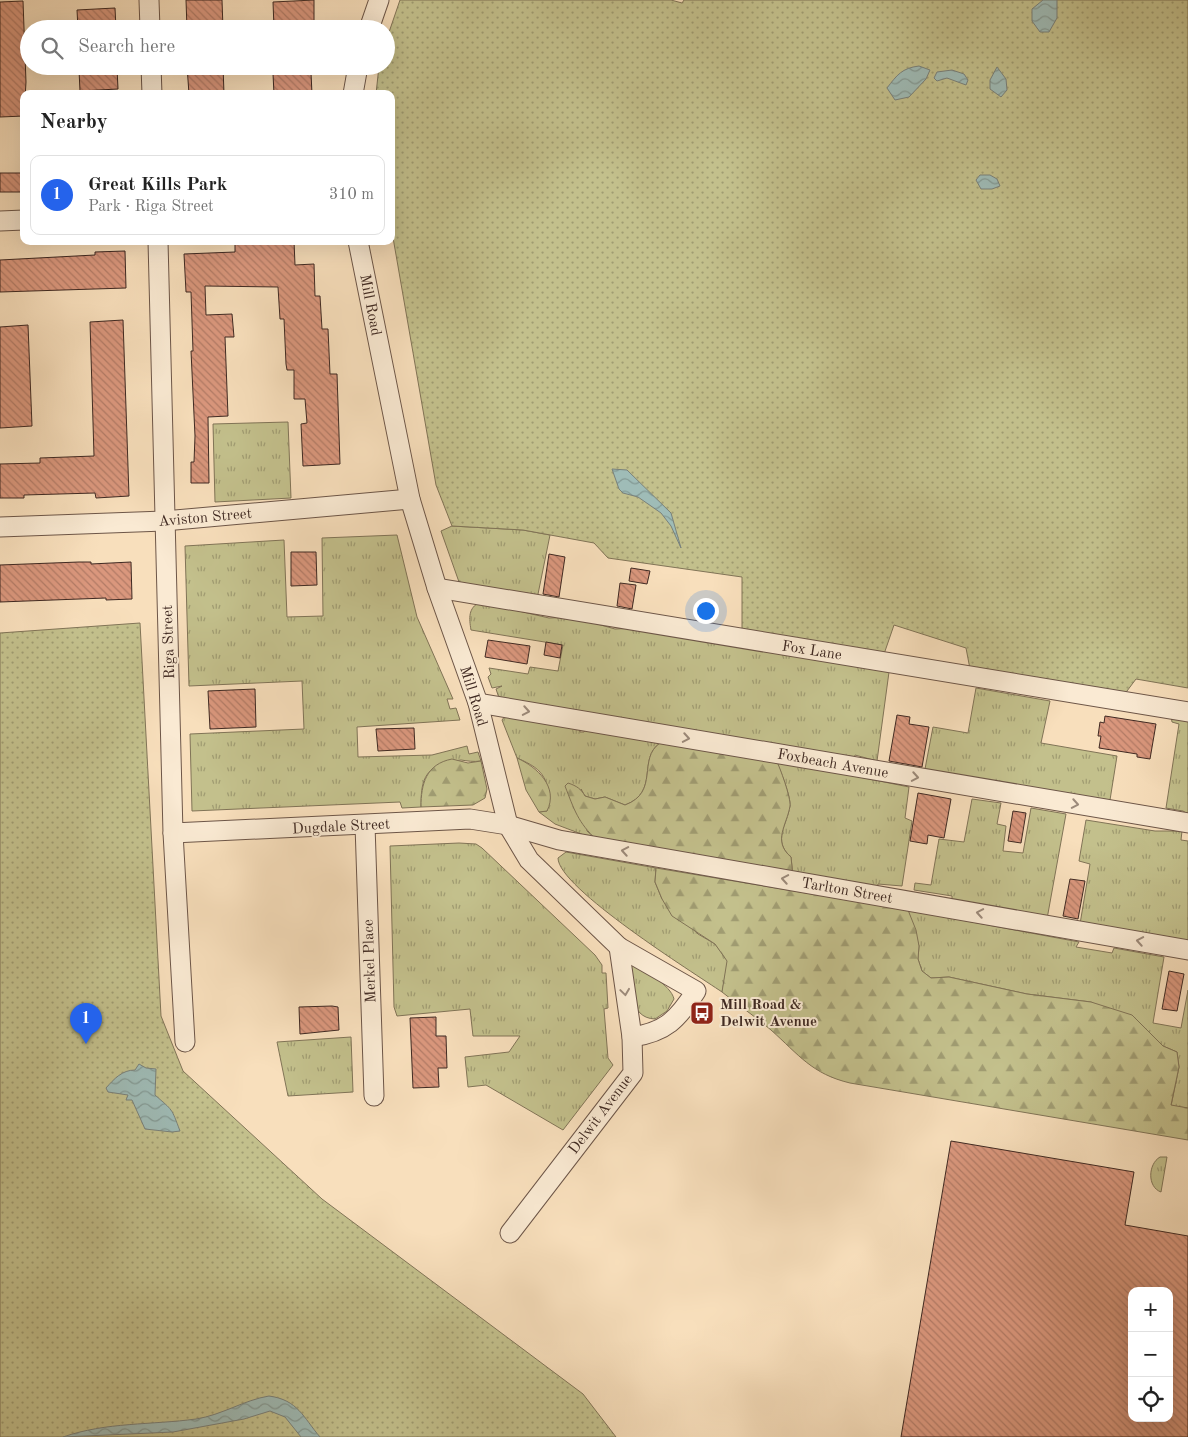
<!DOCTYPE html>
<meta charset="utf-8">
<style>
:root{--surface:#fff;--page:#f6f6f6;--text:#222;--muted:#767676;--line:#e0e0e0;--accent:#2563eb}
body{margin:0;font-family:"Old Standard TT",serif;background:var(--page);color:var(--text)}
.controls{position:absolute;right:15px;bottom:15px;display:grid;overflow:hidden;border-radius:10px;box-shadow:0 5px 20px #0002}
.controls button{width:45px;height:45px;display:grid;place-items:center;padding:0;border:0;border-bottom:1px solid var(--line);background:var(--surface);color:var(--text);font:25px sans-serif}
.you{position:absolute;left:705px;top:610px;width:18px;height:18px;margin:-12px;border:4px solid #fff;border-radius:50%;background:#1a73e8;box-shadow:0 0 0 8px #1a73e833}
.badge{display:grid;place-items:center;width:32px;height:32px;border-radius:50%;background:var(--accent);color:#fff;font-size:16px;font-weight:700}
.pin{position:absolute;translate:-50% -41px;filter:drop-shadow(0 1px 2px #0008)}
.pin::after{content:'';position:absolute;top:26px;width:18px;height:15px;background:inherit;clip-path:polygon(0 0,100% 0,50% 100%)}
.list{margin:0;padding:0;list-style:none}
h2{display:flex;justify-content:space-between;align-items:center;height:65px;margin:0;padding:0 20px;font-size:21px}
h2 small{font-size:16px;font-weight:400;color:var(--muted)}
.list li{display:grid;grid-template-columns:32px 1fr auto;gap:15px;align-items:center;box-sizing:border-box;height:80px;margin:0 10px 10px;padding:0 10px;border:1px solid var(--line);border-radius:10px}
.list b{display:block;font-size:19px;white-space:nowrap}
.list p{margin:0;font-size:16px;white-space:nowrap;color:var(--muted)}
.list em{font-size:16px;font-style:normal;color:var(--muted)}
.icon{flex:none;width:28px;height:28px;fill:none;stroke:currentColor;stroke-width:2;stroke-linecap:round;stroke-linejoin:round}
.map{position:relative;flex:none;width:1188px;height:1437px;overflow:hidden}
.search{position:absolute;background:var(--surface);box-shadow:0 5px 20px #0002;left:20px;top:20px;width:375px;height:55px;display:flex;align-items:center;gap:12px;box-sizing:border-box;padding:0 18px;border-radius:28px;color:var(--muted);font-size:19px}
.panel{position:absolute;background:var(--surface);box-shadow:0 5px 20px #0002;left:20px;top:90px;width:375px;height:155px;border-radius:10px}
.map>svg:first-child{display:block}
.grass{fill:url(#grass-tufts);stroke:#817457}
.forest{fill:url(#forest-firs);stroke:#817457}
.park{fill:url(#park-dots);stroke:#817457}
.water{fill:url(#water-waves);stroke:#79817b}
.building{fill:url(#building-back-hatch);stroke:#3f2922;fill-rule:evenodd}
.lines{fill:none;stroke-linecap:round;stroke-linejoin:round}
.minor-casing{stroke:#6d5648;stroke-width:21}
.minor{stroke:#faead3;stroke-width:19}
.oneway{stroke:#9c8a7a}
.labels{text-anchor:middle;stroke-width:4;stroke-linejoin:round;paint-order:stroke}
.street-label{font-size:15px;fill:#3f2922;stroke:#faead3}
.poi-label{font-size:15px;font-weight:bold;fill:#3f2922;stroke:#faead3;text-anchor:start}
</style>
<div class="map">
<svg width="1188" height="1437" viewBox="0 0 1188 1437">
<defs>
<pattern id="grass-tufts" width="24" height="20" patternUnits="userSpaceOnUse" patternTransform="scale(1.25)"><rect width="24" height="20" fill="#c3c08c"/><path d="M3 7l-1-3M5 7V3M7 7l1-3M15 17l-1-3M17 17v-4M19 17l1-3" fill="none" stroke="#a09c72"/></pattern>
<pattern id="forest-firs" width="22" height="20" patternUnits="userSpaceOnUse" patternTransform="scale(1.25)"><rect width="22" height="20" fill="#c3c08c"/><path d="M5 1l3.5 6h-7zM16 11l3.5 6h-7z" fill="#a09c72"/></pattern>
<pattern id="park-dots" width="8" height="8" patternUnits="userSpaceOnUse" patternTransform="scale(1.25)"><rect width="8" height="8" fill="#c3c08c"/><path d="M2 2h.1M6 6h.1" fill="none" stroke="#a09c72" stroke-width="1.8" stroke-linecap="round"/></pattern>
<pattern id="water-waves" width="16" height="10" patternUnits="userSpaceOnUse" patternTransform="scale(1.25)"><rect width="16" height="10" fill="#9fbcb7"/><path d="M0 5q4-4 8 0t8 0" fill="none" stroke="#839994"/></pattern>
<pattern id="building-back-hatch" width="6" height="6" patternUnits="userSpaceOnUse" patternTransform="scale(1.25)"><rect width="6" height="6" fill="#da977d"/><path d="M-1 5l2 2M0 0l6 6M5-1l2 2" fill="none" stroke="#b27b66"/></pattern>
</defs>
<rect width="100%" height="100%" fill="#f8dfbc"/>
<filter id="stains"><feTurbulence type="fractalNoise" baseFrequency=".004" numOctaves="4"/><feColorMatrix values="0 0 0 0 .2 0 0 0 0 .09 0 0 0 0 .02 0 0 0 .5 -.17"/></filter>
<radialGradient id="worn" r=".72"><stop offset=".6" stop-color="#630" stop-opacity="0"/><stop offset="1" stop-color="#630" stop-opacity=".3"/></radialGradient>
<g class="grass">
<polygon points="288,422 291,498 215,502 213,424"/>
<polygon points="452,526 523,530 550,535 537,599 459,582 441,531"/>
<path d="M397,535l20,82 36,82h-6l3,10 6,-1 4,12 -103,7 1,30 74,-2 35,-9 2,8 9,-2 3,9c-8,1 -13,0 -20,-1 -3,0 -8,2 -12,2 -26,6 -28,21 -28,45l-19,1 -2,-6 -208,9 -2,-77 114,-5 -2,-48 -113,5 -4,-140 99,-6 3,77 36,-1 -1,-78z"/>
<path d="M480,602l69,16 24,-1 42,12 20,-1 254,44 -12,89 -22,-6 -1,4 -25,-6 -2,3 -328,-58 -3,-9 6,-3 -10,2 -4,-11 3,-3 -2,-6 39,6 2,-7 28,4 5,-26 -92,-15c-2,-12 -3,-22 9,-28z"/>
<polygon points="976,688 1050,701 1041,743 1117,756 1110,800 926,772 925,769 933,727 968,733"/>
<path d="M505,716l75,13v3h4l1,-2 75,13c-23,16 0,49 -35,62l-20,-8 -10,2 -10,-3 -4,-7 6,42 10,9 -42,-16 -16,-12 8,-1c3,-30 -1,-41 -30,-53l-15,-38z"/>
<polygon points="1171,716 1188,719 1188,814 1183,811 1166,808 1179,724 1172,722"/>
<path d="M776,760l133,27 -4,31 7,3 -10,65 -24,-2 -1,6 -84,-13 -2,-20c-19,-16 -4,-32 -1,-51 1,-10 -10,-36 -14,-46z"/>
<polygon points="972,799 1001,803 997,824 1006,826 1003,851 1023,853 1031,808 1066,814 1047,919 952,903 952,896 914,890 915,883 931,885 939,839 964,842"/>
<polygon points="1086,820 1155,831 1182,831 1181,840 1188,841 1188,943 1080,924 1090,864 1079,861"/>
<polygon points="459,843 476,844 482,848 595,955 602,965 602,973 606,973 608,1008 604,1009 608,1058 613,1065 563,1130 486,1085 468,1087 465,1057 509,1052 520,1036 473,1036 470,1009 397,1016 394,1007 390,846"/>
<path d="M566,852l90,16 -1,14 7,17 36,35 17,10 13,17 -6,31c-28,-19 -164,-104 -164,-134z"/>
<polygon points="908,910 1079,942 1076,947 1112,953 1114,948 1164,957 1153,1023 1181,1028 1188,990 1188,1108 1171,1106 1179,1067 1177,1052 1163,1046 1150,1033 1091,1002 1027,994 949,977 931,978 922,971 918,959 919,946"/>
<path d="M631,961c12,9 40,24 43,38l-7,12 -12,8c-27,-1 -23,-34 -26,-55z"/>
<polygon points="351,1037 353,1092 288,1096 277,1042"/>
<path d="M1160,1157h7l-6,35c-14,-5 -13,-28 -1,-35z"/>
</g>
<g class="forest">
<path d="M660,743l116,17c4,7 15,38 14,46 -3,19 -18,35 1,51l2,20 -196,-37c-19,-17 -23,-31 -32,-54l3,-3c9,3 13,6 17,13l10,3 10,-2 20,8c35,-13 12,-46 35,-62z"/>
<path d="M517,758c20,9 42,29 30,53l-8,1 -13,-22z"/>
<path d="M452,759l16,4 13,-2 6,28 -2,9 -12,7 -52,2c0,-23 5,-43 31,-48z"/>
<path d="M656,868l252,42 8,20 3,16 -1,13 4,12 9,7 18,-1 78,17 64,8 41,13 31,31 14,6 2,15 -8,38 17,3v32l-338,-57c-38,-9 -51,-28 -79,-53 -15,-13 -33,-25 -49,-38l5,-31 -12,-17 -43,-28 -10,-17 -7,-17z"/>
</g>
<g class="park">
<polygon points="400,0 671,0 682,3 684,0 1188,0 1188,688 1136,679 1124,695 970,669 966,648 894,625 883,657 742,632 742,577 608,558 594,543 523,530 452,526 436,485 391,226 391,94 376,94 379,66 386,66 386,41"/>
<polygon points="140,623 161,1016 183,1071 322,1199 583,1394 616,1437 0,1437 0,633"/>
</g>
<g class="water">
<polygon points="1043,0 1057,0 1057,18 1049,32 1040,32 1032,21 1032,9"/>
<path d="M919,66l11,4 -4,9 -17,18 -14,3 -8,-12c10,-13 15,-20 32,-22z"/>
<polygon points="997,67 1006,79 1007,90 1001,97 990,89 990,80"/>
<polygon points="952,70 964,74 968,80 966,85 947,78 937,81 934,78 937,72"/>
<polygon points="980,175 990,175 997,179 1000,186 992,189 981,189 976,180"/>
<polygon points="612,469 627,470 671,513 681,548 671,526 661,513 638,497 623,493 619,489"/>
<path d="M139,1064l7,4 10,1 -1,26c18,16 16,12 25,36l-8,1 -27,-3 -13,-29h-6l2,-5 -20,-3 -2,-4c8,-9 16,-18 29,-18z"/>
<path d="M269,1396c29,4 34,21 51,41h-19l-16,-20 -15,-6 -26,8 -71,13 -110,5c43,-15 89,-12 133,-18 26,-4 48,-19 73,-23z"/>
</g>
<g class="building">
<polygon points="186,0 222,0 223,29 187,29"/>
<polygon points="314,0 314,27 274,28 273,2"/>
<polygon points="23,1 26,82 24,116 0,117 0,2"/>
<polygon points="115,8 116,28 78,29 77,10"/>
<polygon points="187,66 223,66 224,94 189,94"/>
<polygon points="117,68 118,89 80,91 79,70"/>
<polygon points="311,73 312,94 274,94 273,74"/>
<rect x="0" y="173" width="21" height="19"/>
<polygon points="261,241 294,241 295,265 314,264 315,296 320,296 322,329 328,329 330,374 337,374 340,464 303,466 301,424 307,423 305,399 294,399 294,370 287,370 286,364 284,319 280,319 278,287 205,286 206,315 232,314 234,337 225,337 228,416 208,417 209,483 191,483 191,462 194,462 195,436 191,351 193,351 191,292 186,292 184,254 235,252 235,244"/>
<polygon points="125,251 126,288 0,292 0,260 95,255 95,252"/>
<polygon points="123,320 129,496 96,498 95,493 24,495 24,498 0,498 0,464 40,463 40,458 94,456 90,322"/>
<polygon points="28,325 32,426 0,428 0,327"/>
<polygon points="291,552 316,552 317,585 291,586"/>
<polygon points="549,554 565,557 559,597 543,594"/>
<polygon points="79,562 91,562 91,564 131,562 132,599 106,600 106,598 0,602 0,565"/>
<polygon points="631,568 650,571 647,584 629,581"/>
<polygon points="620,583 636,585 632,609 617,606"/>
<polygon points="488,640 530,646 527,664 485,657"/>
<polygon points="546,642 562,645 560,658 544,655"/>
<polygon points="255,689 256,727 210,729 208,691"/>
<polygon points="897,715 910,717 909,724 929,727 922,767 889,761"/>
<polygon points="1105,716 1156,724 1150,759 1137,757 1137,754 1099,748 1101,736 1098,736 1100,722 1104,723"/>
<polygon points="414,728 415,749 378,751 376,729"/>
<polygon points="918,793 951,799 944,838 928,835 927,844 910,841"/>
<polygon points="1013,811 1026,813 1021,843 1008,841"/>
<polygon points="1070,879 1085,881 1078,919 1063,916"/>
<polygon points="1169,971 1184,974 1177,1011 1162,1009"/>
<polygon points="332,1006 338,1007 339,1030 300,1034 299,1007"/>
<polygon points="436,1017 436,1036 446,1036 447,1068 438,1068 439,1087 413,1088 410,1018"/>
<path d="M951,1141l183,31 -9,53 63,11v201h-287zM1132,1291h37v127h-37z"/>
</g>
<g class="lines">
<g class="minor-casing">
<g id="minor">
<polyline points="149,0 150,29"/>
<polyline points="369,29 379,0"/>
<polyline points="151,66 152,94"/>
<polyline points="353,94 358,66"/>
<polyline points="0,221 24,220"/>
<polyline points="158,241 173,833 185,1042"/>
<path d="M358,241l52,258 27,89 41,115 30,122 21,35 90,87 77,44c-18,28 -30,41 -64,46"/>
<polyline points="0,527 164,521 410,499"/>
<polyline points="437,588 1188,712"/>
<polyline points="478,703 1188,823"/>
<polyline points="365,825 374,1096"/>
<polyline points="173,833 470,819 508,825 559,840 1188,950"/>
<polyline points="510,1233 633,1073 632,1037 619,947"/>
</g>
</g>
<use href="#minor" class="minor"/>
</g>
<defs><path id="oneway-chevron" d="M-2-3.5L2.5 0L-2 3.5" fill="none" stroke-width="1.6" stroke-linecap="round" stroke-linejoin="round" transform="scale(1.25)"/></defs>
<g class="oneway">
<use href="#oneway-chevron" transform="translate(526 711) rotate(10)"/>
<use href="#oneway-chevron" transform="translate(686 738) rotate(10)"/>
<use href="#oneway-chevron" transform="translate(915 777) rotate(10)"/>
<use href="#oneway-chevron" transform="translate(1075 804) rotate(10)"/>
<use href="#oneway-chevron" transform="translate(625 851) rotate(-170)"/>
<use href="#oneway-chevron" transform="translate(785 879) rotate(-170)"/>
<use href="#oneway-chevron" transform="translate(980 913) rotate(-170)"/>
<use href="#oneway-chevron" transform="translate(1140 941) rotate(-170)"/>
<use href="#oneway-chevron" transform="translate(625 992) rotate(82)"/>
</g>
<defs>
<g id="bus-square" transform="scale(1.25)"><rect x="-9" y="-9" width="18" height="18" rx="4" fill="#8f2418" stroke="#faead3"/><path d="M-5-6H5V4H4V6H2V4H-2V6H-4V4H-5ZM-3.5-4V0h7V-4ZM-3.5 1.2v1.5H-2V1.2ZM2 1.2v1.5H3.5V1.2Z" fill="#fff"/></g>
</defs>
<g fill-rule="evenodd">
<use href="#bus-square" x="702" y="1013"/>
</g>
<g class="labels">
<g class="street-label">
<text transform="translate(371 305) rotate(79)" y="5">Mill Road</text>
<text transform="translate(205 517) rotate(-5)" y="5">Aviston Street</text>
<text transform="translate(168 642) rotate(-92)" y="5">Riga Street</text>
<text transform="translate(812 650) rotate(9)" y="5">Fox Lane</text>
<text transform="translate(474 696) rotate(73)" y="5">Mill Road</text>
<text transform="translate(833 763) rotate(10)" y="5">Foxbeach Avenue</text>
<text transform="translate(341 826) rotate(-3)" y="5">Dugdale Street</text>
<text transform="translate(847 890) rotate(10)" y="5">Tarlton Street</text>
<text transform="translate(369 961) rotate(-92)" y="5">Merkel Place</text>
<text transform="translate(600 1114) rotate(-53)" y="5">Delwit Avenue</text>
</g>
<g class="poi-label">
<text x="720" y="1009">Mill Road &amp;<tspan x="720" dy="17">Delwit Avenue</tspan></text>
</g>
</g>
<rect width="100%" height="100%" filter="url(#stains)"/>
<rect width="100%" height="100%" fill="url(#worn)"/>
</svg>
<div class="controls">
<button>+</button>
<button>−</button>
<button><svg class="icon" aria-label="locate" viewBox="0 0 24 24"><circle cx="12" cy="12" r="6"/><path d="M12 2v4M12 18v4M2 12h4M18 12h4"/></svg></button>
</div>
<div class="you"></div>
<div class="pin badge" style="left:86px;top:1044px">1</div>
<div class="search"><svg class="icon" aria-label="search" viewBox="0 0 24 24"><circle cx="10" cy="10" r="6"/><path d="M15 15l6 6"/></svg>Search here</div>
<section class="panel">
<h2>Nearby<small></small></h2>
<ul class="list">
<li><span class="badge">1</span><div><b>Great Kills Park</b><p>Park · Riga Street</p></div><em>310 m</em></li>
</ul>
</section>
</div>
